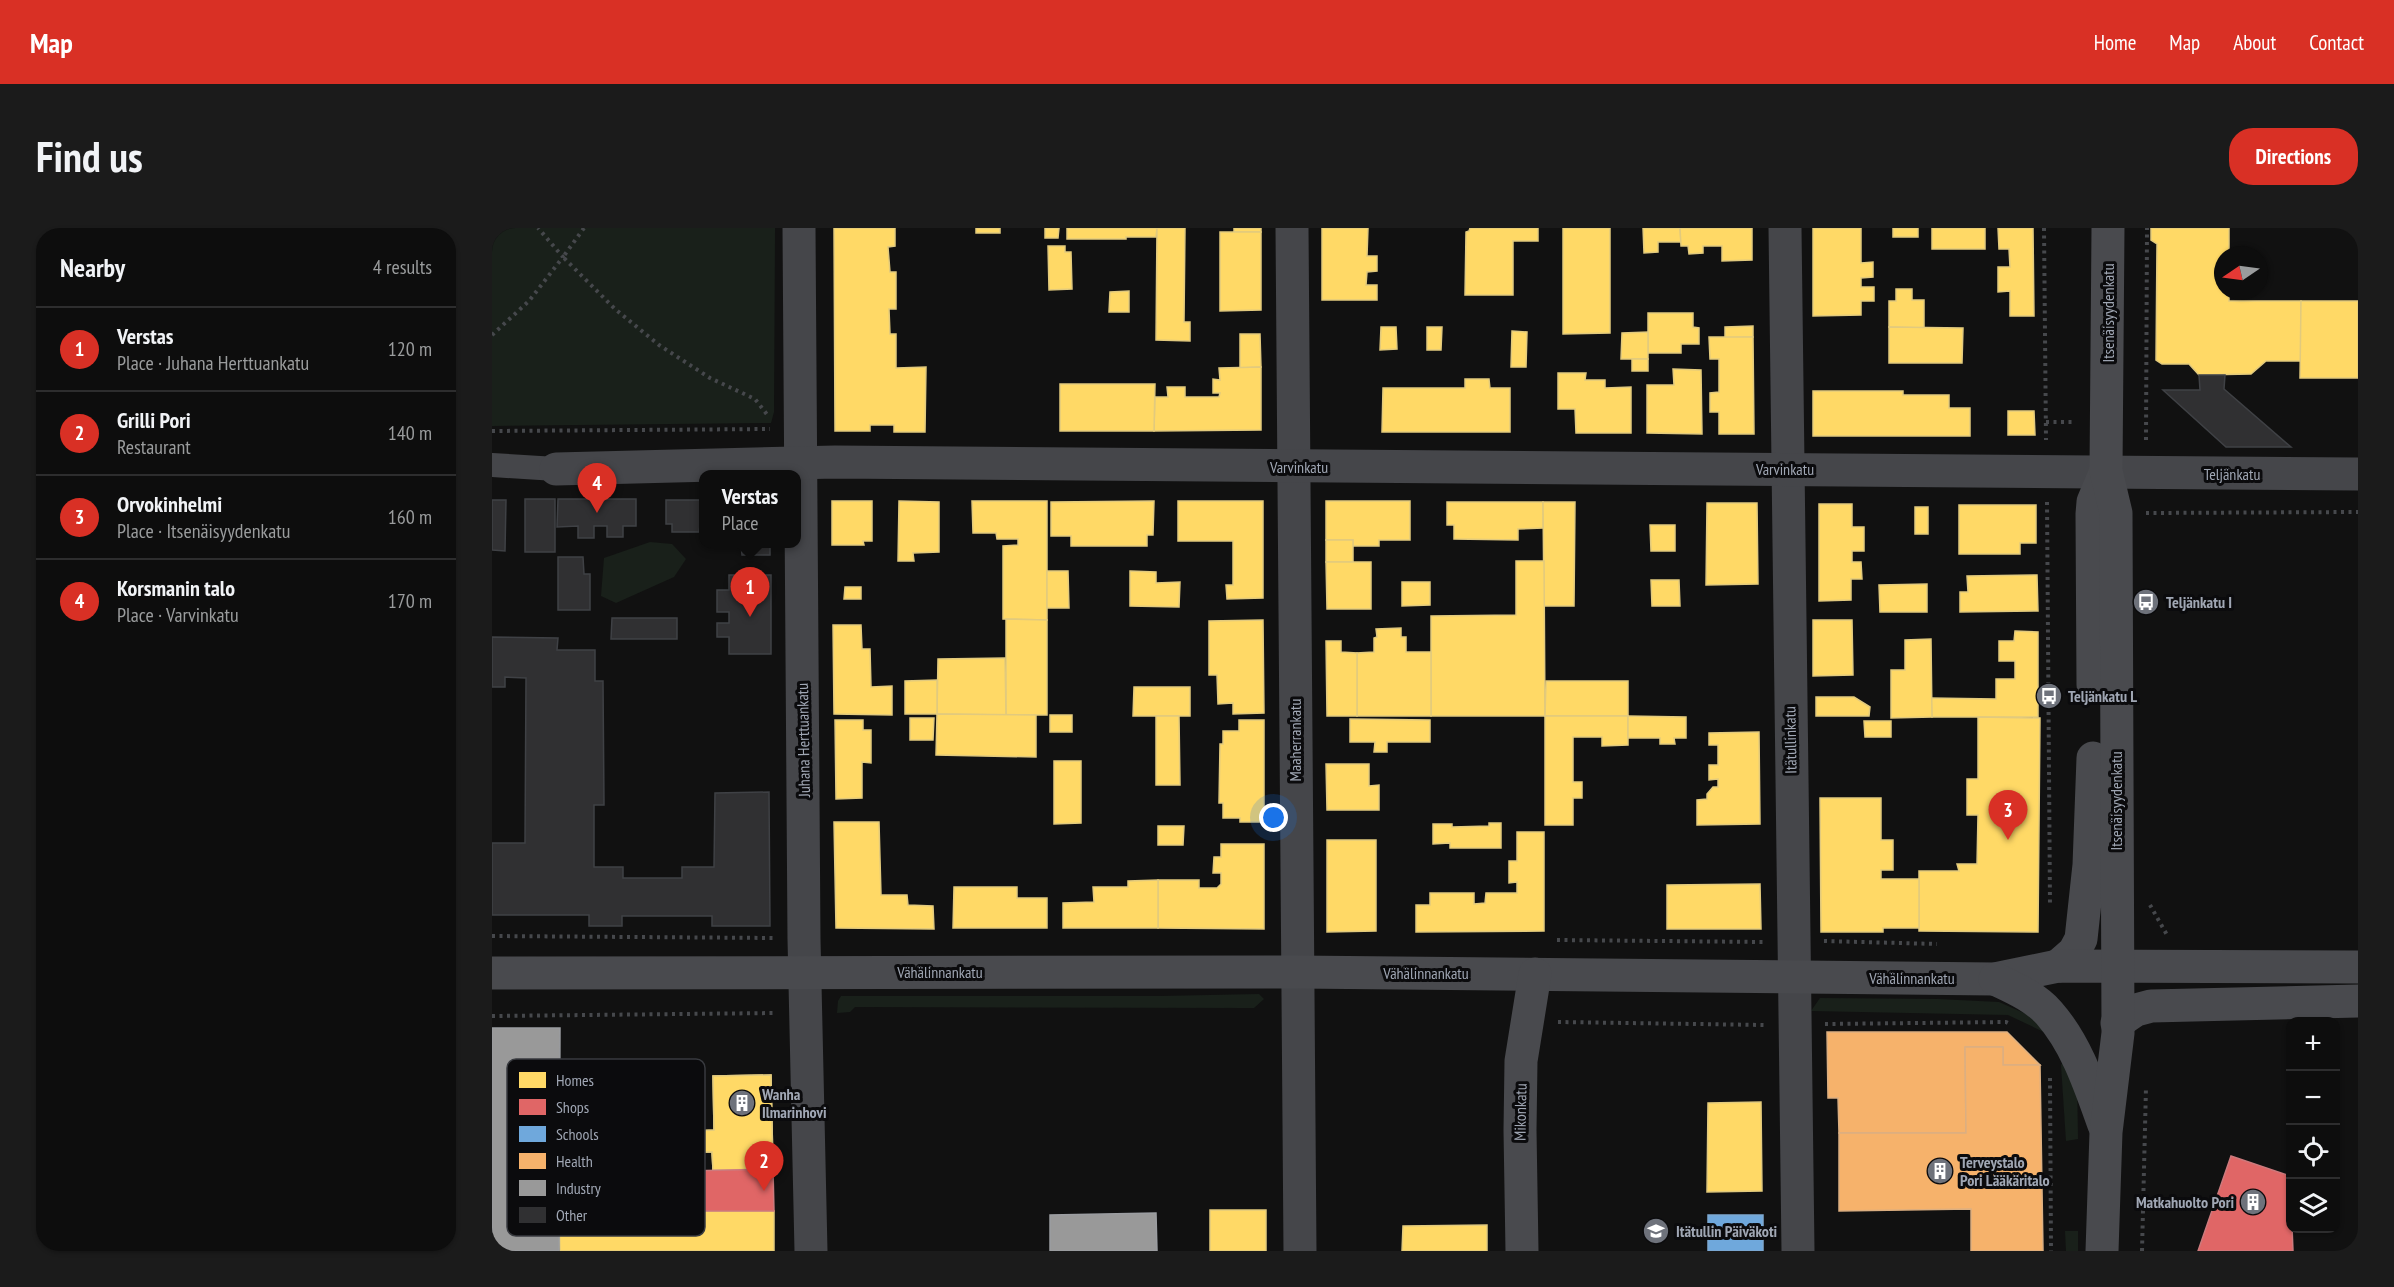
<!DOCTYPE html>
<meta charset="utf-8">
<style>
:root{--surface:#0d0d0d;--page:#1b1b1b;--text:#f1f3f6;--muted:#9a9c9d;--line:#2d2d2e;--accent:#d93025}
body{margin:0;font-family:"PT Sans Narrow",sans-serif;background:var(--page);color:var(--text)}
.controls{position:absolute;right:18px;bottom:18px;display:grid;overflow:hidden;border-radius:12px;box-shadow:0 2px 4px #0004}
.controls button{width:54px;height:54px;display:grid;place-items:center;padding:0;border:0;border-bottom:2px solid var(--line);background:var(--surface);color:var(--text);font:30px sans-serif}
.compass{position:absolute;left:1722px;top:18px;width:54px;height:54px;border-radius:50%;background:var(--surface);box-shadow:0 2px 4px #0004;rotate:257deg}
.you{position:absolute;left:782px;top:590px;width:21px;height:21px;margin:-15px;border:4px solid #fff;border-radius:50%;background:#1a73e8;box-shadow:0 0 0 9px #1a73e833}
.badge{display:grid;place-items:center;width:39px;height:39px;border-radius:50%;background:var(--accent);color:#fff;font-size:20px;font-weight:700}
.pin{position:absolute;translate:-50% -50px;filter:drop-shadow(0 2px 3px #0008)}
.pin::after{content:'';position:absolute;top:32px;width:21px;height:18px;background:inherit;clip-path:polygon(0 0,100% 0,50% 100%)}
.popup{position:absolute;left:207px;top:242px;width:102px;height:78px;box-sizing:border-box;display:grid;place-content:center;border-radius:12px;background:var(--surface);filter:drop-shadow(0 2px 4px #0005);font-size:20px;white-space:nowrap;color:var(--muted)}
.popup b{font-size:22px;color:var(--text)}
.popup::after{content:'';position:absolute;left:50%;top:100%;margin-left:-12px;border:12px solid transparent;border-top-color:var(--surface)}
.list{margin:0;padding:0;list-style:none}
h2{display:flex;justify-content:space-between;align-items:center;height:78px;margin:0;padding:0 24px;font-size:26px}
h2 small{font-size:20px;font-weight:400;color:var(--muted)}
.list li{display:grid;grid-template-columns:39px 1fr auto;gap:18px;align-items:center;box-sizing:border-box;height:84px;padding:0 24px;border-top:2px solid var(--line)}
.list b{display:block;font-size:22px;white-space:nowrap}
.list p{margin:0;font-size:20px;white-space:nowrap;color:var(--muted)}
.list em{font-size:20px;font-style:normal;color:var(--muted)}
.icon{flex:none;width:33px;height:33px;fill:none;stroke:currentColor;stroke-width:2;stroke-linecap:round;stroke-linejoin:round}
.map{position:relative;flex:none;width:1866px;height:1023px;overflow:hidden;border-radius:24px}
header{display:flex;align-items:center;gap:36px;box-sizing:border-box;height:84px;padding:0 30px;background:var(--accent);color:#fff}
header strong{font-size:28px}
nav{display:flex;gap:33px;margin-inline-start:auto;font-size:21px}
.intro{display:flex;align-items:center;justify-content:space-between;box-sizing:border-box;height:144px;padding:0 36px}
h1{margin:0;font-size:42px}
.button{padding:15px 27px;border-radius:24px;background:var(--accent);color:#fff;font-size:21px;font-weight:700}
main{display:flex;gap:36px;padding:0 36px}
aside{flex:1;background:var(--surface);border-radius:24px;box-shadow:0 2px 4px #0004}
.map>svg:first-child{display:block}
.green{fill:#19201a}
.homes{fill:#ffd966;stroke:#e2ca7d;stroke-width:1.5}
.shops{fill:#e06666;stroke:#cd7a7d;stroke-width:1.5}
.schools{fill:#6fa8dc;stroke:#7ea8d0;stroke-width:1.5}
.health{fill:#f6b26b;stroke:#dcaf81;stroke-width:1.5}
.industry{fill:#999;stroke:#9b9da1;stroke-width:1.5}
.building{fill:#303032;stroke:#3f4145;stroke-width:1.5}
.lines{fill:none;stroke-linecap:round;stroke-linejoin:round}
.path{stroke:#46484c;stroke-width:4;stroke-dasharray:3 4.5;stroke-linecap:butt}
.pedestrian{stroke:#45464a;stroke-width:24}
.minor{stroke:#45464a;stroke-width:33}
.secondary{stroke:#494a4e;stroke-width:33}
.labels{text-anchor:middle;stroke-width:6;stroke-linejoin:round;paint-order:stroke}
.street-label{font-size:16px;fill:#a0a7b4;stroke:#0b0b0d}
.poi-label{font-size:16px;font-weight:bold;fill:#a0a7b4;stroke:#0b0b0d;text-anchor:start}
.key{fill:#0b0b0d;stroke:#383a3f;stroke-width:1.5}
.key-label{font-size:16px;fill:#a0a7b4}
</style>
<header>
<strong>Map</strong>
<nav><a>Home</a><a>Map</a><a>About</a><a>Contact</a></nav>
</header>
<div class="intro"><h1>Find us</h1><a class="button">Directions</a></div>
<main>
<aside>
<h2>Nearby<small>4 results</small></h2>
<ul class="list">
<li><span class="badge">1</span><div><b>Verstas</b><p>Place · Juhana Herttuankatu</p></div><em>120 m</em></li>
<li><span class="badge">2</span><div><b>Grilli Pori</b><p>Restaurant</p></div><em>140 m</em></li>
<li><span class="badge">3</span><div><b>Orvokinhelmi</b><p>Place · Itsenäisyydenkatu</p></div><em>160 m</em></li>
<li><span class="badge">4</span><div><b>Korsmanin talo</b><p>Place · Varvinkatu</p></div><em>170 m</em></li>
</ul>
</aside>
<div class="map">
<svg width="1866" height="1023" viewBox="0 0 1866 1023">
<rect width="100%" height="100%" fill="#111"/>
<g class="green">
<polygon points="0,0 283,0 282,184 279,195 0,198"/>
<polygon points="158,314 180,316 194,331 182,349 124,375 109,368 112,330"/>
<polygon points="767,766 772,771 762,780 363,779 358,784 345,785 346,773 349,768 668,768"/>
<polygon points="1328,770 1446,771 1507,774 1541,789 1556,806 1516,787 1319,783"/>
<polygon points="1576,827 1585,852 1586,911 1574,913 1569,837"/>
<polygon points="1573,1003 1586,1003 1586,1023 1574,1023"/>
</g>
<g class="homes">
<polygon points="342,0 403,0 403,18 396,19 398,44 404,44 404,81 397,81 398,106 404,106 404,140 434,139 433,204 402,204 402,197 378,197 378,203 343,203"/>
<rect x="484" y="0" width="24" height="5"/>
<polygon points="553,0 567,0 566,10 553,10"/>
<polygon points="575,0 665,0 664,9 634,9 634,11 575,11"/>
<polygon points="665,0 693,0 692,94 698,94 698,113 664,112"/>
<rect x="742" y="0" width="27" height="4"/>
<polygon points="830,0 876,0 875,28 885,28 885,43 875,44 874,57 885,57 885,72 830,72"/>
<polygon points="978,0 1046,0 1046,13 1021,13 1021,67 973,67 974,4 977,3"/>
<polygon points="1071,0 1118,0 1118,105 1071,106"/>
<polygon points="1151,0 1188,0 1189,14 1166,14 1166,24 1152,25"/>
<polygon points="1188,0 1260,0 1260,32 1230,33 1230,18 1211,18 1211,25 1197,26 1196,18 1189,18"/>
<polygon points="1321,0 1369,0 1369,35 1381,34 1381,49 1369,50 1369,59 1382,59 1382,73 1369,73 1369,87 1321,88"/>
<rect x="1401" y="0" width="25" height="9"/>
<rect x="1440" y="0" width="53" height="21"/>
<polygon points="1506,0 1541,0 1542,88 1518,88 1518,63 1506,64 1506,39 1518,39 1517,21 1507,21"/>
<polygon points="1659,0 1737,0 1737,27 1731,27 1731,63 1737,63 1737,73 1809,73 1809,133 1774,133 1759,146 1707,147 1697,136 1670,136 1664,132 1665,16 1659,12"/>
<polygon points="728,4 769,4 769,82 728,83"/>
<polygon points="556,18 573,18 573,24 579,24 580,61 557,62"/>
<polygon points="1404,61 1420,61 1420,72 1432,72 1432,100 1397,99 1397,73 1404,73"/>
<polygon points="637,63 637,84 617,84 618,64"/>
<polygon points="1809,73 1866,73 1866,150 1808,150"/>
<polygon points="1156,85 1201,85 1201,99 1207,100 1207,116 1189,116 1189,125 1156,125"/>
<polygon points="1261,98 1261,109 1233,110 1233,99"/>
<polygon points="889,99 904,99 905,121 888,122"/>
<polygon points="935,99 950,99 949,122 935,122"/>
<polygon points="1397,99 1471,100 1470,135 1397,135"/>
<polygon points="1020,103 1035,104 1034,139 1019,139"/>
<polygon points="1156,104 1156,131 1129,131 1130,105"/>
<polygon points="748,106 768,106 769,139 748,140"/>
<polygon points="1217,109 1261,109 1262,206 1227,206 1227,184 1218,184 1218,165 1227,164 1227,131 1218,131"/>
<rect x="1140" y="131" width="16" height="12"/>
<polygon points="769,139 769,202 662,203 663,169 676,169 675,159 693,159 693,169 727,169 728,165 721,165 721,151 728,152 727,140"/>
<polygon points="1181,141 1209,142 1210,206 1155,205 1155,157 1182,157"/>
<polygon points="1066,145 1094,145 1093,152 1113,152 1113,160 1139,159 1139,205 1084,205 1083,181 1066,181"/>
<polygon points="973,151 997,151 998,160 1018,160 1018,204 890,204 891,160 973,160"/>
<polygon points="568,156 663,156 662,203 568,203"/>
<polygon points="1321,163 1411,163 1411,167 1457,167 1457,180 1478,180 1478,208 1321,208"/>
<polygon points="1516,183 1542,183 1543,207 1516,207"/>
<polygon points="340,273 380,273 380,313 371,313 372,317 340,317"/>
<polygon points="407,273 447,274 447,324 421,325 422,333 406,333"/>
<polygon points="480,273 555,273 555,392 511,391 511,318 526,317 526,311 505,311 504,305 481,305"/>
<polygon points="662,273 661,307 655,307 655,318 579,318 579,308 559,308 559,274"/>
<polygon points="686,273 771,273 771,370 735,371 734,357 741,357 741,313 686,313"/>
<polygon points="834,273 918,273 918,312 887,312 887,318 861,318 861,312 834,312"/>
<polygon points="955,274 1051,274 1051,300 1026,301 1026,312 962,311 962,297 955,297"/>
<polygon points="1051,274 1083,274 1082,378 1052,378"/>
<polygon points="1215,275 1265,275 1266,356 1214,357"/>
<polygon points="1327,276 1360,276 1360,299 1372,299 1372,323 1360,323 1360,334 1369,334 1370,351 1359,351 1359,372 1327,373"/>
<polygon points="1467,277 1544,277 1544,315 1528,315 1528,326 1467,326"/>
<rect x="1423" y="279" width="13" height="27"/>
<polygon points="1158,297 1183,297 1183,323 1159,323"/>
<rect x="834" y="312" width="27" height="22"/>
<polygon points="1024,333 1052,333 1053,488 939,488 939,388 1024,387"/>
<polygon points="834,334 879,334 879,381 835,381"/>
<polygon points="555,343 576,343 577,380 555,380"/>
<polygon points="638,343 664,344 664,355 688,354 687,379 638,378"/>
<polygon points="1545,347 1546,383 1468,384 1468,364 1476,364 1475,348"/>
<polygon points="1159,352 1187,352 1188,378 1160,378"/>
<polygon points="910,354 938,354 938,377 910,378"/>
<polygon points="1435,356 1435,384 1388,384 1387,357"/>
<polygon points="353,359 369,359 369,371 352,371"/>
<polygon points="514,391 555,392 555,487 514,487"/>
<polygon points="771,392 772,485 741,486 741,475 726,476 725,447 717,447 717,393"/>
<polygon points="1321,392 1360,392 1361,447 1321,448"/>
<polygon points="341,397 369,397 370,421 378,421 379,459 400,458 400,487 342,486"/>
<polygon points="909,400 909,409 914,409 914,424 939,424 939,488 865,488 865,425 882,424 882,410 885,409 884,401"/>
<polygon points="1523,403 1546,404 1546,489 1440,489 1439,470 1504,471 1504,451 1523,451 1523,433 1507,433 1507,413 1522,413"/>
<polygon points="1439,411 1440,489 1399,490 1399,442 1413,442 1413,412"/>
<polygon points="834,413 849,413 849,424 865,425 865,488 835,488"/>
<polygon points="513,430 514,487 445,486 446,431"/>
<polygon points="445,452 445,486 413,486 413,453"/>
<polygon points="1054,453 1136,453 1136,488 1053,488"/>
<polygon points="642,459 698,459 698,488 641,488"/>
<polygon points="1324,469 1362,469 1378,479 1377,488 1324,488"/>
<polygon points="445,486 544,487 544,529 444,527"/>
<rect x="558" y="487" width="22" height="17"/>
<polygon points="664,488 687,488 688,557 664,557"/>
<polygon points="1053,488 1136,488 1136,517 1110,518 1110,509 1081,509 1081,554 1090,554 1090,570 1081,570 1081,597 1053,597"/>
<polygon points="1136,488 1194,489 1194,510 1182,510 1183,516 1168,516 1168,510 1136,510"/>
<polygon points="1486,489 1548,490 1546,704 1427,703 1427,643 1467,643 1465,636 1485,636 1486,587 1475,587 1475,551 1486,551"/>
<polygon points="418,490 442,490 441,512 418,512"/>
<polygon points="858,491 938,492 938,514 895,514 895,524 882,524 883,514 858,514"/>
<polygon points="343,492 371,492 371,502 379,502 379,535 370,534 370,570 344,571"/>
<polygon points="747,492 772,492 772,594 748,594 748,590 731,590 731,575 727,575 728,516 731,516 731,503 747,503"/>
<polygon points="1372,493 1399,493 1399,509 1373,509"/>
<polygon points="1267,504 1268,596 1205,597 1205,572 1215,571 1215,566 1221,559 1226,559 1226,551 1217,552 1217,537 1226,537 1226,517 1217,517 1217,505"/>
<polygon points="562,533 589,533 589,595 562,596"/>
<polygon points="834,536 877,536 877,558 887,557 887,582 835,582"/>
<polygon points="1328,570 1389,570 1389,612 1401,612 1401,642 1389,642 1389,651 1427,651 1427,700 1391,700 1391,704 1329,704"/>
<polygon points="342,594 387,594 389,667 415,667 416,677 441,678 442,701 344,700"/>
<polygon points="997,595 1009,595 1009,620 958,620 958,615 941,616 941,596 960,596 960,599 997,598"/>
<polygon points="666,598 692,598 691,617 666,617"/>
<polygon points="1025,604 1052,604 1052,703 924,704 924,677 938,677 938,665 982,665 982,676 993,675 994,665 1025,665 1025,654 1017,655 1017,633 1025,633"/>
<polygon points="835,612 884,612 884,703 835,704"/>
<polygon points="729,616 772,616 772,701 666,700 666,652 707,652 707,660 725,660 729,656 729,645 721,645 722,629 729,629"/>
<polygon points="666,652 666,700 571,700 571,675 602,674 601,659 636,659 636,653"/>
<polygon points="1268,656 1269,701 1175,701 1175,657"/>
<polygon points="462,659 525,659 525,670 555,670 555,700 461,700"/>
<polygon points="279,847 281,941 221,942 220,924 202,924 202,903 222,902 221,848"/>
<polygon points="279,847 281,941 221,942 220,924 202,924 202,903 222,902 221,848"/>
<polygon points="90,868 98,868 97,870 156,870 157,868 164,868 164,885 157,886 157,947 163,947 163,962 135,962 135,974 129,974 129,972 74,973 74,957 79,957 77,917 97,917 97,886 90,886"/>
<polygon points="1269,874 1270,963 1215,964 1216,875"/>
<rect x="718" y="982" width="56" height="41"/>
<polygon points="67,983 282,983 282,1023 68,1023"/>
<polygon points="995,997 995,1023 910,1023 911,998"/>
</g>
<g class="shops">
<polygon points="1739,928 1798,948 1801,1023 1706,1023"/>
<polygon points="281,941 282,983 182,983 182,952 194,952 193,943"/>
</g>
<rect class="schools" x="1216" y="987" width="55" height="36"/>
<g class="health">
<polygon points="1335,804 1515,804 1548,837 1511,837 1511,819 1473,819 1474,905 1347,905 1346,870 1336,870"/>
<polygon points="1473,819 1511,819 1511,837 1548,837 1551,1023 1479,1023 1479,981 1347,983 1347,905 1474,905"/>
</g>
<g class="industry">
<polygon points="0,800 68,800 67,1023 0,1023"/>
<polygon points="664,985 665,1023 558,1023 558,987"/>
</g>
<g class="building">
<polygon points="1707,147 1733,147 1732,161 1799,219 1734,219 1671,162 1708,162"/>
<rect x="33" y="271" width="30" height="53"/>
<polygon points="66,271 144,271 144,298 131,298 131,309 115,309 115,298 102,298 102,310 86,310 86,298 65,299"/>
<polygon points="0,272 14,272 13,323 0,322"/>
<polygon points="174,272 212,272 212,297 208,297 207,304 180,304 180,296 174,296"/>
<polygon points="249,316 278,316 278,327 250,327"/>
<polygon points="66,329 91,329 92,346 98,346 98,382 66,382"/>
<polygon points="237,347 279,347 279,426 237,426 237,409 225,409 225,395 237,395 237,384 225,384 225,362 237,362"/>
<polygon points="120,390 185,390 185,411 119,411"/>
<polygon points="0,409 66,410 65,422 103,422 103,453 111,453 112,577 102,577 102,639 131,639 131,650 190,650 190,639 222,639 223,565 277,564 278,698 220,698 220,688 130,688 130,698 97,698 97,687 0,687 0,615 33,615 34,450 13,449 13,459 0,459"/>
</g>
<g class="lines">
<g class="path">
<polyline points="92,0 71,29 123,81 167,117 218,150 263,171 277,189"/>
<polyline points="1552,0 1554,212"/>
<polyline points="0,107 37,73 71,29 46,0"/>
<polyline points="1554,194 1583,194"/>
<polyline points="0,203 278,201"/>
<polyline points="1654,212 1655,0"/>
<polyline points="1555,274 1558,677"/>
<polyline points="1654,285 1866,284"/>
<polyline points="1658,677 1675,707"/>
<polyline points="0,708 281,710"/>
<polyline points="1065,712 1271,714"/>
<polyline points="1332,713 1445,716"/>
<polyline points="0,788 284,785"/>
<polyline points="1066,794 1272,797"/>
<polyline points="1333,796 1514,794 1518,796"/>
<polyline points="1558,850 1559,1023"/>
<polyline points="1650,1023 1654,859"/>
</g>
<polyline class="pedestrian" points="0,237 64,241"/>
<g class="minor">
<polyline points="307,0 312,711 319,1023"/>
<polyline points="800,0 808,1023"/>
<polyline points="1293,0 1306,1023"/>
<polyline points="64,241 343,234 1866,246"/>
</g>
<g class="secondary">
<polyline points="1601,457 1600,286 1601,274 1614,243"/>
<polyline points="1566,738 1582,724 1589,711 1597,637 1601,530"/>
<polyline points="0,745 805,744 1503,751 1566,738 1866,739"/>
<path d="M1503,751c19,9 40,18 54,34 28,32 41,73 55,112"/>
<polyline points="1625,795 1644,782 1659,778 1866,773"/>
<polyline points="1030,1023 1028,902 1029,833 1043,746"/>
<polyline points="1610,1023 1614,904 1626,805 1624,285 1614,243 1616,0"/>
</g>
</g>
<defs>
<g id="bus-disc" transform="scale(1.35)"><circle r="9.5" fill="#6e727b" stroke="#0b0b0d"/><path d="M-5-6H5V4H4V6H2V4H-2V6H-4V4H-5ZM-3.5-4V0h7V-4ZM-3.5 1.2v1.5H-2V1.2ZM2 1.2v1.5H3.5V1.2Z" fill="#fff"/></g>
<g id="building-disc" transform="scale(1.35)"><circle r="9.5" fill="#6e727b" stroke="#0b0b0d"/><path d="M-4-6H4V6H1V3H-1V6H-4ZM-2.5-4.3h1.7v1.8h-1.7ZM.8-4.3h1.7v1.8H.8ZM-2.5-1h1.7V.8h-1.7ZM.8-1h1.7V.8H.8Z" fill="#fff"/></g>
<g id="school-disc" transform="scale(1.35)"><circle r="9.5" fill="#6e727b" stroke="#0b0b0d"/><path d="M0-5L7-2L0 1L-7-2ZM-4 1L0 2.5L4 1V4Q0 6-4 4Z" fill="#fff"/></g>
</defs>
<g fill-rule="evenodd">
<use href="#bus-disc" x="1654" y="374"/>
<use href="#bus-disc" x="1557" y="468"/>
<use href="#building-disc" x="250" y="875"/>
<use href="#building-disc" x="1448" y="943"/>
<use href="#building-disc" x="1761" y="974"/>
<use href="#school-disc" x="1164" y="1003"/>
</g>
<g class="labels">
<g class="street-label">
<text transform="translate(1616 85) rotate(-90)" y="6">Itsenäisyydenkatu</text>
<text x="807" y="245">Varvinkatu</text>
<text x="1293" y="247">Varvinkatu</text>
<text x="1740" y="252">Teljänkatu</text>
<text transform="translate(311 512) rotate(-91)" y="6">Juhana Herttuankatu</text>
<text transform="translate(803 512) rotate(-90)" y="6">Maaherrankatu</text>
<text transform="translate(1298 512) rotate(-91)" y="6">Itätullinkatu</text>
<text transform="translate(1624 573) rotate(-90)" y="6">Itsenäisyydenkatu</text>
<text x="448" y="750">Vähälinnankatu</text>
<text x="934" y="751">Vähälinnankatu</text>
<text x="1420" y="756">Vähälinnankatu</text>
<text transform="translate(1028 884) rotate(-89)" y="6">Mikonkatu</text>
</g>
<g class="poi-label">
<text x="1674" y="380">Teljänkatu I</text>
<text x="1576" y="474">Teljänkatu L</text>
<text x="270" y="872">Wanha<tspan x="270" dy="18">Ilmarinhovi</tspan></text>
<text x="1468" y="940">Terveystalo<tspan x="1468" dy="18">Pori Lääkäritalo</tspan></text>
<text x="1742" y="980" text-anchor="end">Matkahuolto Pori</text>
<text x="1184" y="1009">Itätullin Päiväkoti</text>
</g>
</g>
<rect x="15" y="831" width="198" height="177" rx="9" class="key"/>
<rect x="27" y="844" width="27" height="16" fill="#ffd966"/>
<rect x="27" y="871" width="27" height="16" fill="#e06666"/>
<rect x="27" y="898" width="27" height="16" fill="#6fa8dc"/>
<rect x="27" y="925" width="27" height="16" fill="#f6b26b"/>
<rect x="27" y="952" width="27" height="16" fill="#999"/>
<rect x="27" y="979" width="27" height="16" fill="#303032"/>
<g class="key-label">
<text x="64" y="858">Homes</text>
<text x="64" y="885">Shops</text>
<text x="64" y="912">Schools</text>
<text x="64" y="939">Health</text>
<text x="64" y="966">Industry</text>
<text x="64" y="993">Other</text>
</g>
</svg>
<div class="controls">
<button>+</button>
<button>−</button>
<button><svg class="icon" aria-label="locate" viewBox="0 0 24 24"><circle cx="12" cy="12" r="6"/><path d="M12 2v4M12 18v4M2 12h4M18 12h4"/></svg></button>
<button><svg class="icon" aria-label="layers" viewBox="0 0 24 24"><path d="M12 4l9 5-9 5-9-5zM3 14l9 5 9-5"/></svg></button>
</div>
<svg class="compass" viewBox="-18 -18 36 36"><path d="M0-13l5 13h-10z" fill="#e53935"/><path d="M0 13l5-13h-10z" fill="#9a9c9d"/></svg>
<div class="you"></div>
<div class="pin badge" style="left:258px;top:389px">1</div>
<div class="popup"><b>Verstas</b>Place</div>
<div class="pin badge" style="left:272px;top:963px">2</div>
<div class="pin badge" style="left:1516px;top:612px">3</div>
<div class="pin badge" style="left:105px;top:285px">4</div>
</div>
</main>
